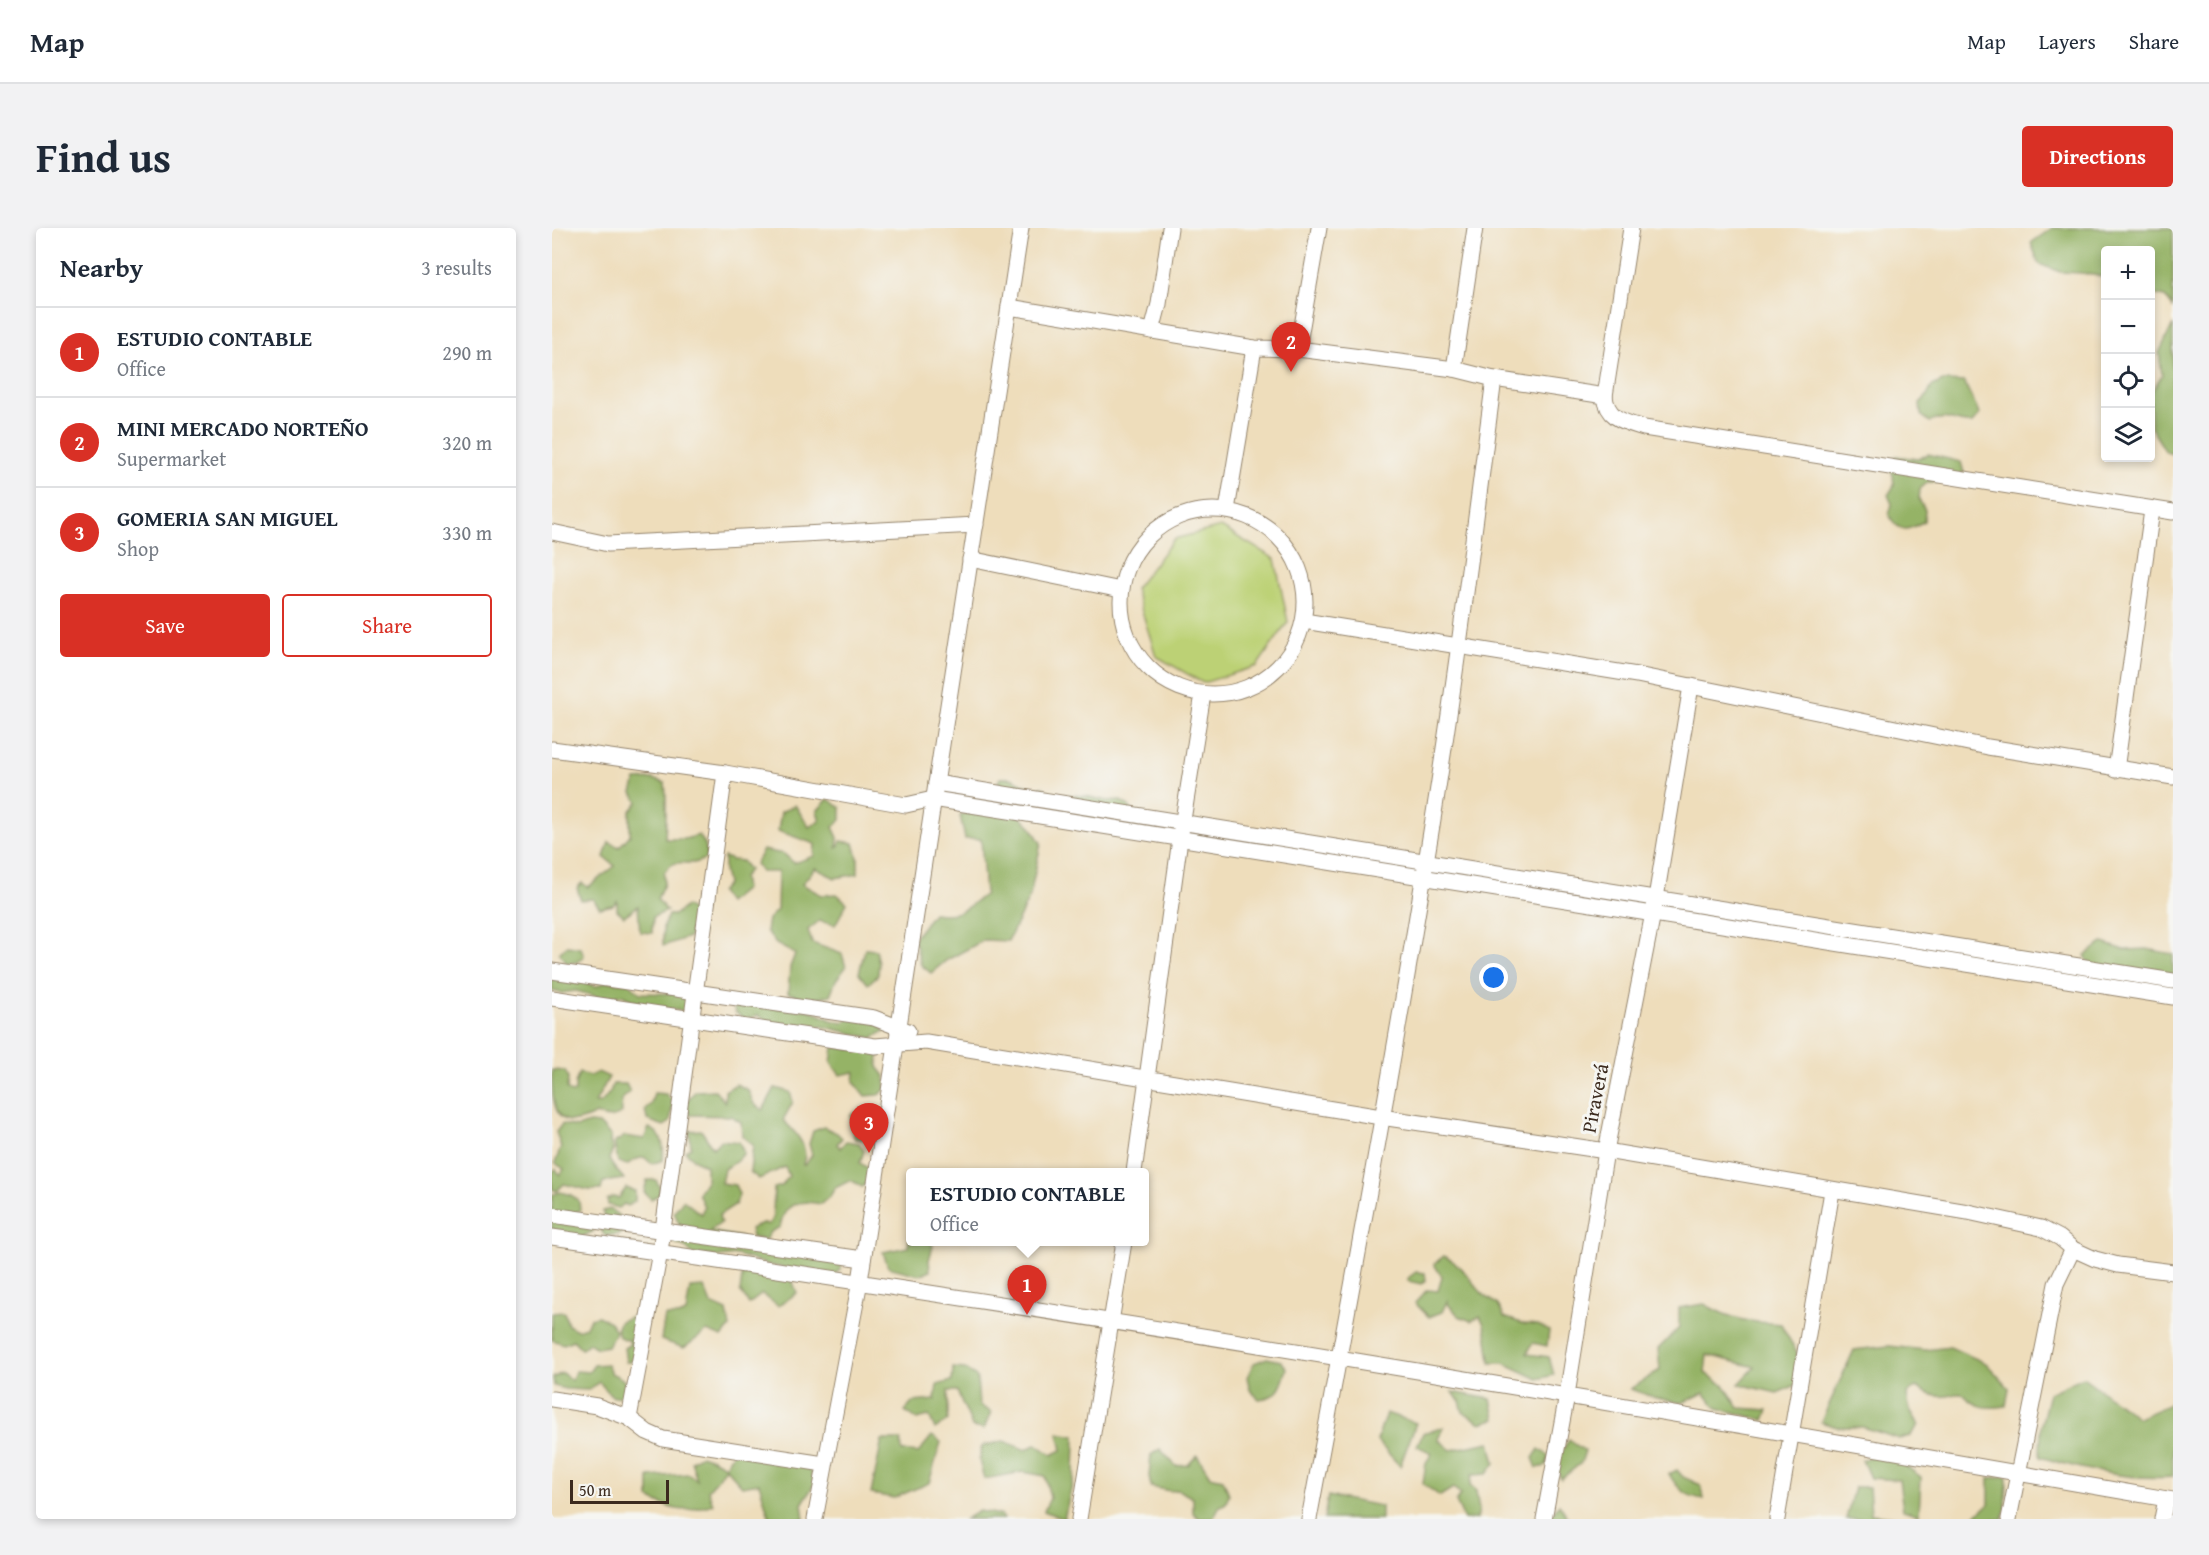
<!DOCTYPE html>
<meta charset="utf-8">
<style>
:root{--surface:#fff;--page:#f2f2f3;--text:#1f2937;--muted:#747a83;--line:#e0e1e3;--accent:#d93025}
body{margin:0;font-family:"Gentium Book Plus",serif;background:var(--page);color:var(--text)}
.controls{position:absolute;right:18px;top:18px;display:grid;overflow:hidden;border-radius:6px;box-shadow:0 3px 9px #0003}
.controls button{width:54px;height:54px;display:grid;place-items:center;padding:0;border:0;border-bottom:2px solid var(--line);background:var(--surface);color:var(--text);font:30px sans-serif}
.scale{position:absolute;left:18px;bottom:15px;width:99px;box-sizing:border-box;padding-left:6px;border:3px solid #3b2a1e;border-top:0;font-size:16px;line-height:21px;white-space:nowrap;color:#3b2a1e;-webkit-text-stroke:4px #f6f6f2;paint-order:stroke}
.you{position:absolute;left:942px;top:750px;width:21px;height:21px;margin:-15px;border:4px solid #fff;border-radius:50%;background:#1a73e8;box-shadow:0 0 0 9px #1a73e833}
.badge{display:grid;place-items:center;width:39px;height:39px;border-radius:50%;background:var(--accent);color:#fff;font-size:20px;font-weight:700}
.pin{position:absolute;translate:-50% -50px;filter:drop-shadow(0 2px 3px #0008)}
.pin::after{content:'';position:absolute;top:32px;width:21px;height:18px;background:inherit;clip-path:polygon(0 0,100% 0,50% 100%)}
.popup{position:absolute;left:354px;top:940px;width:243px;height:78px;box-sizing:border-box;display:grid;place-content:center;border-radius:6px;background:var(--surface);filter:drop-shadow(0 2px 4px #0005);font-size:20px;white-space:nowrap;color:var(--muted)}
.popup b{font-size:22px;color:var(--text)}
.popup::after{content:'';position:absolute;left:50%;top:100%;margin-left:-12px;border:12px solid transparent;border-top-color:var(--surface)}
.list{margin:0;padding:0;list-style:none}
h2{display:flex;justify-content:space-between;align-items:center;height:78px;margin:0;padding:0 24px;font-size:26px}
h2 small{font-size:20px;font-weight:400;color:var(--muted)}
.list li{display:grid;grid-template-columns:39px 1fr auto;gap:18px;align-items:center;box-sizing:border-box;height:90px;padding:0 24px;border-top:2px solid var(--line)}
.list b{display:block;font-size:22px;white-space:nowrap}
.list p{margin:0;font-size:20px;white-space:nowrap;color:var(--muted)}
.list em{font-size:20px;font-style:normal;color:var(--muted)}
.actions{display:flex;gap:12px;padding:18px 24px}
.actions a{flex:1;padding:14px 0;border:2px solid var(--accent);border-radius:6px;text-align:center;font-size:21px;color:var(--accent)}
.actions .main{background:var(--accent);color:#fff}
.icon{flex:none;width:33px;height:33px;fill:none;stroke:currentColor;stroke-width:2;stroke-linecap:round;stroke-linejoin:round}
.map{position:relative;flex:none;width:1621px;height:1291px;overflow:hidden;border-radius:6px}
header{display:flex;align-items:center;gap:36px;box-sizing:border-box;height:84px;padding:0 30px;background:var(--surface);border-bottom:2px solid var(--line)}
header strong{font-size:28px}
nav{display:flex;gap:33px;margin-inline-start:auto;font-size:21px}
.intro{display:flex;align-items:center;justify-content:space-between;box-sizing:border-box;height:144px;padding:0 36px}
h1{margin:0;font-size:42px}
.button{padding:15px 27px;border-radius:6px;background:var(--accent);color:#fff;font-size:21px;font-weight:700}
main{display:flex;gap:36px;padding:0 36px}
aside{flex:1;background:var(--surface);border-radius:6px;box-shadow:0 3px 9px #0003}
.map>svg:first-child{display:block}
.green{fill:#bcd175;stroke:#7c7e4a;stroke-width:1.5}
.forest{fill:#95b366;stroke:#686e42;stroke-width:1.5}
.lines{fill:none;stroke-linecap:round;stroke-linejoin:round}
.minor-casing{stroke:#94846c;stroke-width:17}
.minor{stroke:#fff;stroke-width:15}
.labels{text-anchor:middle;stroke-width:6;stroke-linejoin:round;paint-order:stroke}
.street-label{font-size:20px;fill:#3b2a1e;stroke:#f6f6f2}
</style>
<header>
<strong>Map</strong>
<nav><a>Map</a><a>Layers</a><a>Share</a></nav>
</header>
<div class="intro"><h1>Find us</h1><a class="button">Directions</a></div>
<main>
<aside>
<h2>Nearby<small>3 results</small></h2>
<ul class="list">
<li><span class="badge">1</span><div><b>ESTUDIO CONTABLE</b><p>Office</p></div><em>290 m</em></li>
<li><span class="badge">2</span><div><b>MINI MERCADO NORTEÑO</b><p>Supermarket</p></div><em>320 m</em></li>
<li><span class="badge">3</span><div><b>GOMERIA SAN MIGUEL</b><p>Shop</p></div><em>330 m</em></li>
</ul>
<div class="actions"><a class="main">Save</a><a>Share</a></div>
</aside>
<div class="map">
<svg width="1621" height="1291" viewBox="0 0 1621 1291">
<rect width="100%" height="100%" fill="#f6f6f2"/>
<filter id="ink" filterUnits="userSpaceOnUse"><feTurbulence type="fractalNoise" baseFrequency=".0167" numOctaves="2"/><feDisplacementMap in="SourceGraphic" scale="12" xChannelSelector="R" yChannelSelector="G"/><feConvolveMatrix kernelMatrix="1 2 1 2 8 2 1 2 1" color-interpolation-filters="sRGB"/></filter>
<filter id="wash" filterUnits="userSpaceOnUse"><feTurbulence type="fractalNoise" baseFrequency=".008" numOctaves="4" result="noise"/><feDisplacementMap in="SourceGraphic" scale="24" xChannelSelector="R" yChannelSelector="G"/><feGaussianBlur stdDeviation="1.35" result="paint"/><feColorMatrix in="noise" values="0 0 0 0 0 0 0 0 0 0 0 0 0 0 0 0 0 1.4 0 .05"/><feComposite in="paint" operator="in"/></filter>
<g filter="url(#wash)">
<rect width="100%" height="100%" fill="#edb"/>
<polygon class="green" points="669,299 723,331 736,394 705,438 651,455 604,428 583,361 622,311"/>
<g class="forest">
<polygon points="1500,0 1621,0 1621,80 1613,69 1599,66 1598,22 1554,22 1553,49 1529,45 1508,44 1487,36 1479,15"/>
<polygon points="1621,96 1621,226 1614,224 1599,200 1598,166 1610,147 1607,125"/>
<path d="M1391,153l22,1c3,12 11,21 14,33l-7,8c-18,2 -22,-10 -42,-1l-9,-7 -1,-12 7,-7 5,-10z"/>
<path d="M1376,226l33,8 3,11 -29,9h-7l-8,7 -1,11 6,10 -1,11c-16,10 -25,13 -35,-6l3,-11 -4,-9 6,-9 -1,-11 -4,-9 7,-10 22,3z"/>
<path d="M448,550h11l21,10 11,-1 9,7 33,2 23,5 11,-1 10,6 6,9c-18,14 -31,9 -49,-3l-21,3 -20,-11 -50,-16z"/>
<path d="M100,551l13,4c2,18 1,38 0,56h20l14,-4 6,9 3,14c-4,1 -9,4 -14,5 -16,1 -19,-5 -30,10v11l-7,15 10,12 -14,6 -1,16 -12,-1 -2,-26 -14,10 -7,-6v-9l-4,4 -13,3 -7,-9 -12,1 -4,-12 5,-5 6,4 27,-21 -11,-9 5,-15 10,5 11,-12v-23l8,-10 -6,-9 4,-13z"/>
<polygon points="276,571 289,580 289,592 281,599 286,610 285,621 289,613 302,615 306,630 306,646 283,650 263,640 250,656 269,667 285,666 295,675 283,697 267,693 256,702 260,715 290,726 294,739 284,752 278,767 258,772 236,765 238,739 243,726 224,716 214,703 216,691 225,682 226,644 210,644 203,636 211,622 232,626 242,635 262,628 263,616 226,603 229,584 243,577 257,599 268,593 265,583"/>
<path d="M426,580l35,3 17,14 11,18 -11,53 -22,45 -24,-1 -37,20 -16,13 -10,-8 -7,-27 19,-25c27,4 31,-3 52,-19l-4,-55h-16l-5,-24z"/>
<polygon points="172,629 180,632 190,633 197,642 191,649 193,661 176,675 168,664 175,656 172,643"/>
<polygon points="134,678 145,687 137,709 111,718 111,699 116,687 122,687"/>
<polygon points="1551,715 1573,722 1595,721 1621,726 1621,771 1583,750 1562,757 1542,746 1533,727"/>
<polygon points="15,718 29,720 32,728 25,734 15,735 7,725"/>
<polygon points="313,721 324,722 327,735 326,747 316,756 307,745"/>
<path d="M0,743l11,3 10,8 10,-2 12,7 11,-5 23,1 11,10 45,1 6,8 -5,10c-21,-5 -45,-5 -64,-17l-16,4 -30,-8 -15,2 -9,-2z"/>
<polygon points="181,776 258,782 279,792 291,795 298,789 326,795 333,803 320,810 269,798 219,796 206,787 193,792 183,784"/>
<polygon points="281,819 321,823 327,828 326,839 333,848 334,861 327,867 313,868 302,854 303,844 288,847 279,835"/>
<path d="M0,842l13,1 3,7 -1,11 4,4 4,-1v-8l4,-11 11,3 8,-4 11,5 -14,26h6l9,-11 3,-8h13l4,8 -9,8 1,13c-9,6 -16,6 -26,1 -43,23 -44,-12 -44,-44z"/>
<path d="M184,856l12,6 6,14 9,6 12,-22 15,4 3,10 -10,18c12,12 27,26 20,44h3l6,-9 -3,-11 4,-13 11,-4 13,6 5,5 -5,6 3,4 6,-7 13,2 5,8 -4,12 11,7 -3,12 -6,5 -11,-7 -16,8 -5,8 -9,8c-22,-5 -37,-1 -41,23l-10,5 -5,8 -13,-3 -2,-8 10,-5h9l4,-7 1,-29 8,-2 7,-10 -4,-9 -26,12 -9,-7 3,-27 -11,-9 -1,-14 -10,-6 -42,-1 -4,-13 11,-11 19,-1 10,12v-11z"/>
<polygon points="102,865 114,866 121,874 118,894 112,898 95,892 93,881 99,876"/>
<polygon points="312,880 323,880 332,891 329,906 312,911 303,911 299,899 299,887"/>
<path d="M37,895l10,1 12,12 -1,6 3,7 -4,10c3,8 10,13 15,20l-21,3 -2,8h-12l-25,-6 -7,7 -5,-2v-17l4,-3 4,6 4,-6 -9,-6 6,-16 -5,-15 6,-8 16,3z"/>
<path d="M97,900c14,5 15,18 14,32l-11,4 -8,-7 -10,3 -7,5 -9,-3 -4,-19 11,-7 19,3z"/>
<polygon points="149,902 161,920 169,912 187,914 192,925 184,934 172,941 169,955 183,957 187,966 184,976 167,987 169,995 158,1003 292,1031 288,1042 281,1049 217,1037 185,1027 167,1029 141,1027 133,1019 123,1015 121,1010 128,998 122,984 131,972 149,986 152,979 146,965 154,953 154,938 144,933 133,923 139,919 137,903"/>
<polygon points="95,952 104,952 108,960 107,967 99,971 92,964"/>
<polygon points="74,960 83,963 83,973 76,978 72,976 67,980 56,977 55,972 61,969 67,970"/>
<polygon points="8,964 19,967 27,973 28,982 23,985 0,984 0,967"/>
<polygon points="58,981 70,990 73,1001 67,1006 53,1008 48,1001 52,995 51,983"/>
<polygon points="0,988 35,996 42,1003 28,1010 0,1004"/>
<polygon points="358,1003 358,1014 378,1014 381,1018 377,1032 378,1043 367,1047 336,1039 331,1024 356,1019"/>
<path d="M892,1028c20,10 24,22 38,37 13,12 14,5 22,24l20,7 14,1 11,6 -2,15 -14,-3 -6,11 22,3 5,18 -16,4 -34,-16h-13c-5,-17 -2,-32 -11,-47l-9,5 -12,-5 -11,-12v-5l-6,13 -13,5 -14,-14 12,-13 11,1 4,-14 -8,-13z"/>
<polygon points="192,1036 239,1049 245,1065 226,1078 210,1066 197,1076 188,1063"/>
<polygon points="864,1044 873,1045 874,1053 869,1056 856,1053 856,1050"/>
<polygon points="152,1059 159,1076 175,1083 178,1099 170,1109 155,1103 132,1120 109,1112 113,1088 127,1088 134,1085 138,1060"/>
<path d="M1152,1076c27,16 46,18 77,20l16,29 2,31 -22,9 -38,-9 16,-17 -48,-12 -2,18 20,13 14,22 29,2 -4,10 -47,-12 -13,-15 -22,10 -26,-5 -26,-9 30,-19 -2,-21 21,-21v-20z"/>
<polygon points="12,1084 16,1097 25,1102 34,1099 38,1090 46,1088 58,1094 64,1103 56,1118 45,1120 37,1115 30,1121 21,1112 12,1116 0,1112 0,1085"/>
<path d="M89,1088c-1,9 -5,19 -5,26 -1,8 -1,12 -4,20h-6l-2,-14 5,-3 1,-4 -11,-4 -2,-10 3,-6 10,-4z"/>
<path d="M1337,1118l36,4 25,-3 36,16 23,25 -3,18c-19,3 -30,2 -43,-12 -7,-1 -10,1 -16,2 -10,2 -23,-4 -31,-9l-9,7 2,14 10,17 -9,11 -11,3 -36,-12h-26l-16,-5 33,-72z"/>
<path d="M715,1130l14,3 6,7c-5,18 -7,29 -28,31l-9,-9 -3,-13 7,-14z"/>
<polygon points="55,1136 59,1145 69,1150 77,1158 77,1167 61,1169 47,1154 37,1162 13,1161 2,1158 1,1150 10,1145 19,1152 24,1143 37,1144 42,1137"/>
<path d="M401,1140l12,1 12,9 2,27 12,7 -7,17 -12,-2c-4,-15 -10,-22 -15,-36h-9v29l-13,9 -6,-13 -12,3 -12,-8 8,-9 22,-2 2,-15 15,-4z"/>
<path d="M1531,1149l55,41 30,-13 5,-8v80c-46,3 -89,-7 -133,-20l1,-31 8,-33z"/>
<polygon points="900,1164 939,1171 943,1191 929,1195 911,1184 908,1173"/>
<polygon points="834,1185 864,1195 848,1238 825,1213"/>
<polygon points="892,1199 886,1211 899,1222 938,1214 943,1235 935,1246 920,1247 918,1258 924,1263 927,1282 925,1291 912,1291 904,1274 909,1266 901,1260 888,1268 871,1256 874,1235 880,1225 865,1218 871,1205"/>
<polygon points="506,1205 523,1208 522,1248 512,1291 492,1283 498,1270 493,1248 471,1244 432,1251 427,1232 430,1218 452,1213 474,1222 484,1216 500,1227 510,1222"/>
<polygon points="380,1208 389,1214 377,1255 342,1270 319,1266 330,1212 349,1212 350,1223 366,1225"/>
<polygon points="1017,1212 1033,1223 1029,1235 1009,1251 1002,1234"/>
<path d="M183,1221l71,10 9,24 -13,21 2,15h-34l-11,-36 -17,3 -17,-19 -8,13 -9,10 5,14c-28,9 -38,8 -64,-6v-21l40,-3 8,6 -6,-19 10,-6 11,4 13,7z"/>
<polygon points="608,1221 624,1238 636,1237 645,1227 658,1248 671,1251 677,1266 674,1275 667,1279 661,1291 648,1291 641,1285 641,1270 626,1262 618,1263 599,1259 597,1248 599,1227"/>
<polygon points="987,1221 997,1228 994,1238 985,1240 981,1230"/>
<polygon points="1323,1226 1351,1236 1369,1249 1367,1287 1351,1282 1347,1252 1318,1250 1310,1232"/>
<path d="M1125,1242l6,7 18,8 3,14c-17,-2 -26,-9 -35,-25z"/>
<polygon points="1455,1248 1454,1280 1451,1291 1421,1291 1423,1287 1437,1277 1437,1250"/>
<polygon points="1302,1259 1317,1259 1319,1286 1359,1291 1294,1291"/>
<polygon points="776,1268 829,1278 829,1291 772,1291"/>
<polygon points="1007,1276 1017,1291 996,1291"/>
<polygon points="427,1283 449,1287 452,1291 413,1291"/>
</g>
</g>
<g filter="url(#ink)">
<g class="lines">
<g class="minor-casing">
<g id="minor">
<polyline points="457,79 702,120 746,121 767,0"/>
<polyline points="600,103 607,76 618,0"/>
<polyline points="746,121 902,141 942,151 1053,168 1079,0"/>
<polyline points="902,141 923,0"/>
<path d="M1053,168c2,23 20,26 39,32l529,84"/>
<polyline points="675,282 702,120"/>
<circle cx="661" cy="374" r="92"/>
<polyline points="0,304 56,316 424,297"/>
<polyline points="418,331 569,362"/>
<polyline points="752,393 1085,447 1436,519 1621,549"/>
<polyline points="0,521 173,545 354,577 381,571 1621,769"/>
<polyline points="1564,542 1600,282"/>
<polyline points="384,555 1621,753"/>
<polyline points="0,743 322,790 356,803"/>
<polyline points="0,770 323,818 374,814 829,889 1054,923 1416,984 1489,1000 1508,1010 1521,1021 1543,1031 1566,1037 1621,1044"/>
<polyline points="582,944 628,611 651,466"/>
<polyline points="0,987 311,1031"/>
<path d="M0,1009c542,77 1082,169 1621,263"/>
<polyline points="0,1171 45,1178 77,1190 95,1204 111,1211 272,1236"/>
<polyline points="77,1190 108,1024 173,545"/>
<polyline points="263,1291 308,1053 469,0"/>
<polyline points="527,1291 572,1014"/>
<path d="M757,1291c41,-219 81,-438 117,-657 27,-161 47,-322 68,-483"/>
<polyline points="992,1291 1015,1167 1054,923 1104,670 1139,458"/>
<polyline points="1225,1291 1280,963"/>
<polyline points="1457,1291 1504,1056 1521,1021"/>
<polyline points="1610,1291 1614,1271"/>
</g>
</g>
<use href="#minor" class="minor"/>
</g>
</g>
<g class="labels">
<g class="street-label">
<text transform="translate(1043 870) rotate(-79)" y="7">Piraverá</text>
</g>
</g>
</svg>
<div class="controls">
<button>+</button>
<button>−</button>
<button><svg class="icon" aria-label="locate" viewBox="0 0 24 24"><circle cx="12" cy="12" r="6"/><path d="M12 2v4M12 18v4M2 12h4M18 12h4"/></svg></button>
<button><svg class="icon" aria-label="layers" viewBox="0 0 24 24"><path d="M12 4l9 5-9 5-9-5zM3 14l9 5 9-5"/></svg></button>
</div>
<div class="scale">50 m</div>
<div class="you"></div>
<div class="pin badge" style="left:475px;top:1087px">1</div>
<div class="popup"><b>ESTUDIO CONTABLE</b>Office</div>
<div class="pin badge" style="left:739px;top:144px">2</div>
<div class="pin badge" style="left:317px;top:925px">3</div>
</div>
</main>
